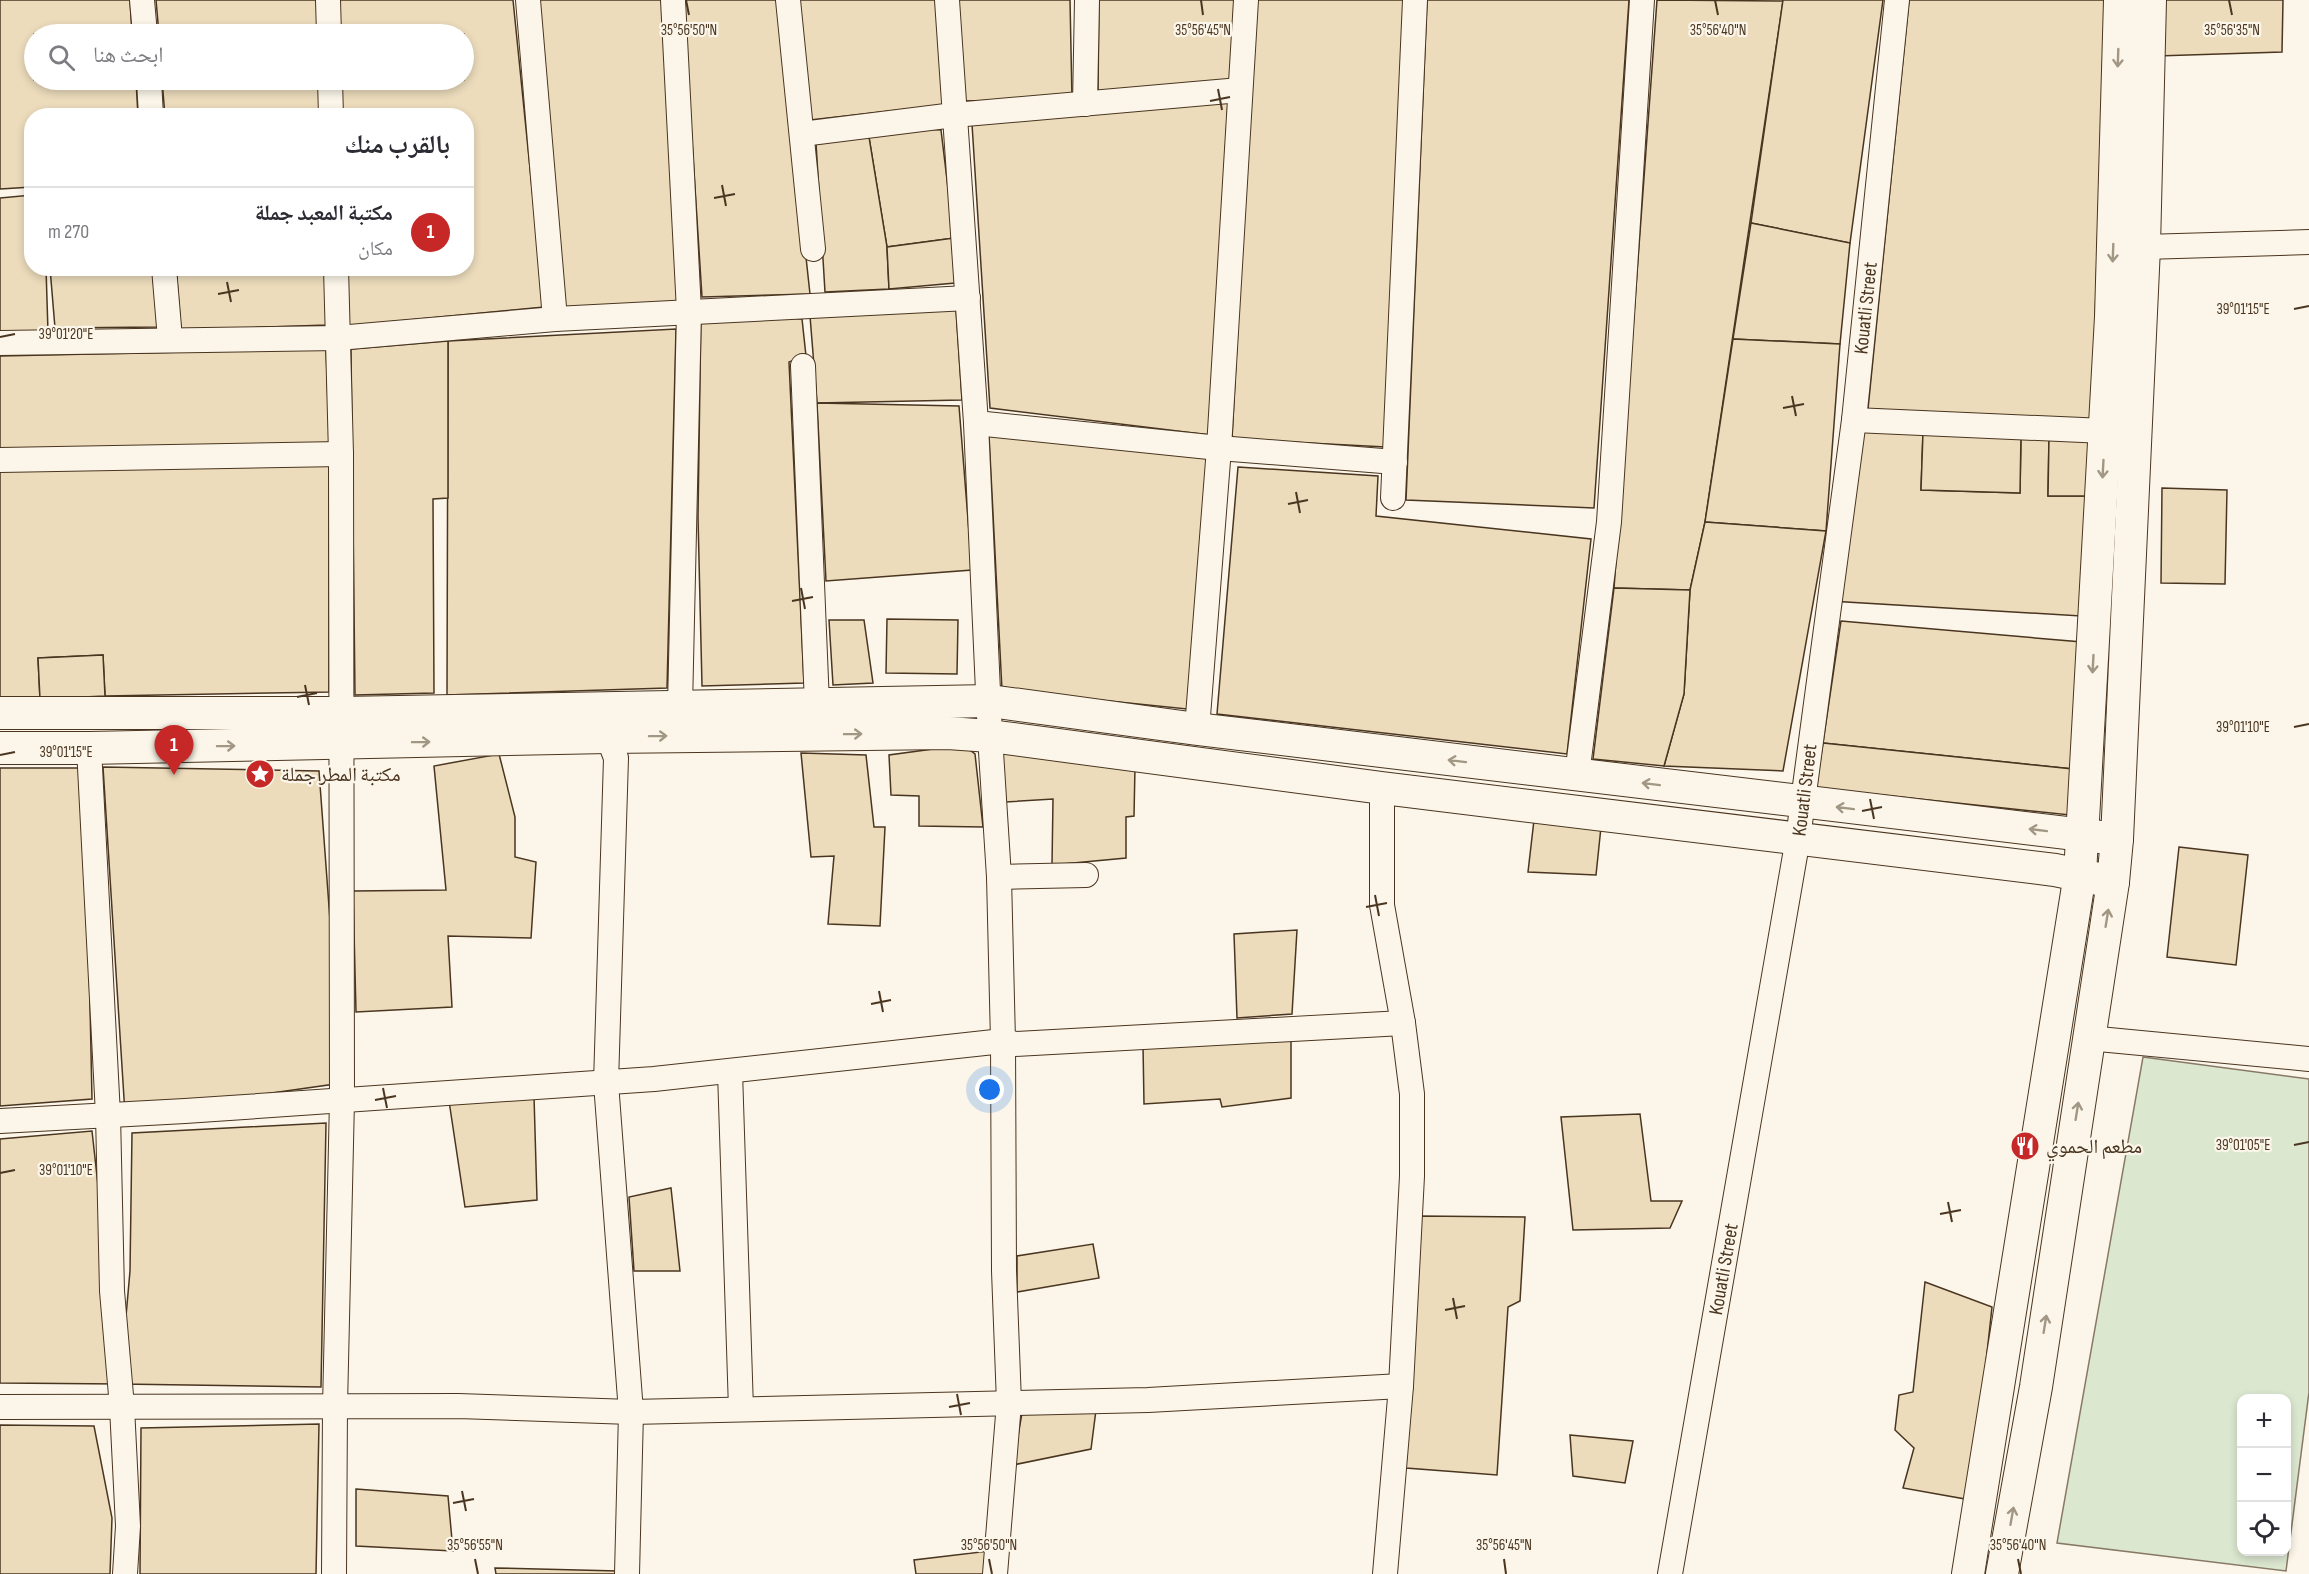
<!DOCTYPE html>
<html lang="ar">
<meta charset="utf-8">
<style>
:root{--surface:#fff;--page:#f2f2f3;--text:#2b2b33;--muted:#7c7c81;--line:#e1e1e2;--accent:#c62828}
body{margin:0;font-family:"Sofia Sans Condensed","Noto Naskh Arabic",sans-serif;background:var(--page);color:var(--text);direction:rtl}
.controls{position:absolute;right:18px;bottom:18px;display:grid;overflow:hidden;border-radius:12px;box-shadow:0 3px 9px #0003}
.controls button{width:54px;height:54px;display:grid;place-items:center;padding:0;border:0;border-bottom:2px solid var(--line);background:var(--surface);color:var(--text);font:30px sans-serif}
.you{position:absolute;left:990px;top:1090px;width:21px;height:21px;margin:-15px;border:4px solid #fff;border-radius:50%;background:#1a73e8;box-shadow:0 0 0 9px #1a73e833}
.badge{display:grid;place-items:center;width:39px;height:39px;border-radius:50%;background:var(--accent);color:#fff;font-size:20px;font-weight:700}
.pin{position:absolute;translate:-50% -50px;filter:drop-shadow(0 2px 3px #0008)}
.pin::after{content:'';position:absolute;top:32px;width:21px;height:18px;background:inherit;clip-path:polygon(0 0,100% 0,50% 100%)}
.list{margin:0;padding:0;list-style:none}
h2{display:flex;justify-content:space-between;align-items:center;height:78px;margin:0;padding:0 24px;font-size:26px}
h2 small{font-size:20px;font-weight:400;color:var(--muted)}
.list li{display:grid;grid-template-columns:39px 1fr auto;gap:18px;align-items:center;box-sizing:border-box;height:90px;padding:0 24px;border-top:2px solid var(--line)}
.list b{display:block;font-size:22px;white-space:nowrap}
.list p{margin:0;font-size:20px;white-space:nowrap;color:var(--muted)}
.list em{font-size:20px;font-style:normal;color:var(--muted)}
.icon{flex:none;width:33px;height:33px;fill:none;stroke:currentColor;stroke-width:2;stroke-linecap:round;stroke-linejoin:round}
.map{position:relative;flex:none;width:2309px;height:1574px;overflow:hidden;direction:ltr}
.search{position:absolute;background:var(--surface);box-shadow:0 3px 9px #0003;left:24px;top:24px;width:450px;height:66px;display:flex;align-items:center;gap:15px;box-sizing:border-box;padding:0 21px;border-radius:33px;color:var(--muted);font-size:22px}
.panel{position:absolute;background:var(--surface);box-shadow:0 3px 9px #0003;left:24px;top:108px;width:450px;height:168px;border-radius:24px;direction:rtl}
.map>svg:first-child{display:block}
.green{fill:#dce7d0;stroke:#887966;stroke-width:1.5;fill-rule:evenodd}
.building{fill:#ecdcbc;stroke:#4a3520;stroke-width:1.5}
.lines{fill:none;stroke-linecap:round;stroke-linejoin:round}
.minor-casing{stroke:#4a3520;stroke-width:26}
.major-casing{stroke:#4a3520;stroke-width:34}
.minor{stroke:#fbf6e9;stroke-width:24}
.major{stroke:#fbf6e9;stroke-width:32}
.oneway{stroke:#a29684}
.ticks{fill:none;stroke:#4a3520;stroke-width:2}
.labels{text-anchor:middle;stroke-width:4.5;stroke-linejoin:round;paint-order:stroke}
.street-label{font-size:20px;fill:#4a3520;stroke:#fbf6e9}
.poi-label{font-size:20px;fill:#4a3520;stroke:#fbf6e9;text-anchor:start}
.ticks-label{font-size:15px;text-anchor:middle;fill:#4a3520;stroke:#fbf6e9;stroke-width:4.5;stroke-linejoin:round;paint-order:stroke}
</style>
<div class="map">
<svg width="2309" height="1574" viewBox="0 0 2309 1574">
<rect width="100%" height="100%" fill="#fbf6e9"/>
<path class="green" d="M2143,1057l166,22v313l-23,179 -229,-28zM2242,1398h44v154h-44z"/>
<g class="building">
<polygon points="0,0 130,0 132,34 34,34 34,80 136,80 138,116 32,116 32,187 0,189"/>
<polygon points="156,0 317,0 318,34 159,34"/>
<polygon points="335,0 513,0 544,307 337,327 337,268 466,268 466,116 336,116 336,80 464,80 464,34 335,34"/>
<polygon points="539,0 664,0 677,302 561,308"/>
<polygon points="683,0 778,0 810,294 702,297"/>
<polygon points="798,0 939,0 953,104 810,120"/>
<polygon points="958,0 1070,0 1072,99 963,101"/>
<polygon points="1099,0 1242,0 1241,79 1098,92"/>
<polygon points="1255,0 1409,0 1386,447 1232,439"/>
<polygon points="1427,0 1629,0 1594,508 1406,500"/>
<polygon points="1657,0 1783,1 1705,522 1690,590 1614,588"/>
<polygon points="1783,0 1883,0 1850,243 1751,223"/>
<polygon points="1909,0 2105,0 2092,419 1868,409"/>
<polygon points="2159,0 2283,0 2282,52 2157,56"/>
<polygon points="162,80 320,80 321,116 165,116"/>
<polygon points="1228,102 1210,435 990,408 972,124"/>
<polygon points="867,125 941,130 954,238 887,247"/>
<polygon points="867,125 887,247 889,289 825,292 816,143"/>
<polygon points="32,195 32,268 46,268 48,332 0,332 0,198"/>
<polygon points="1751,223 1850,243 1840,344 1733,339"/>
<polygon points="954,238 955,283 889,289 887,247"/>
<polygon points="50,268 152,268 158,327 55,328"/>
<polygon points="176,268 325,268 327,325 181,330"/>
<polygon points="956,310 962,400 817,403 810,316"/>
<polygon points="701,311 802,319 806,356 789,362 804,683 702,686 698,517"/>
<polygon points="676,329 667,688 447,695 448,341"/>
<polygon points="1733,339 1840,344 1826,531 1705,522"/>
<polygon points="448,341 448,498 433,499 434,693 355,695 351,349"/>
<polygon points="326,349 330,455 0,452 0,356"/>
<polygon points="817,403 959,406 972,570 826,581"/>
<polygon points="1853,428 1923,432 1921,490 2020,493 2021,435 2049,436 2048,496 2095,496 2081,616 1830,601"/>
<polygon points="1923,432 2021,435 2020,493 1921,490"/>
<polygon points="989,435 1208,457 1187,709 1002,690"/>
<polygon points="2049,436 2096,437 2095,496 2048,496"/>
<polygon points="0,460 329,466 329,692 105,696 103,655 38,658 40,699 0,701"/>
<polygon points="1238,467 1378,476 1376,516 1591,539 1567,754 1217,714"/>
<polygon points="2162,488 2227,490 2225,584 2161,583"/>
<polygon points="1705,522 1826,531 1783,771 1664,766 1684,694 1690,590"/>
<polygon points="1614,588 1690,590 1684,694 1664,766 1593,759"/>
<polygon points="887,619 958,620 957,674 886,673"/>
<polygon points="829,620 864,620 873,683 833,685"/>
<polygon points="1841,621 2082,642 2073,769 1823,743"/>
<polygon points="103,655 105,696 40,699 38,658"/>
<polygon points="1823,743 2073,769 2070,815 1816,788"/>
<polygon points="963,745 975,754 983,827 919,826 919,796 891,795 889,755"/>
<polygon points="1000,750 1135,767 1134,816 1126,817 1126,858 1052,865 1053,799 1006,802"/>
<polygon points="801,753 866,755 874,827 885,827 880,926 828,924 834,856 811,857"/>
<polygon points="499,754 515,817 515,857 536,862 531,938 448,936 452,1007 356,1012 353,891 446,890 434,766"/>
<polygon points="103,767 319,771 342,1083 125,1114"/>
<polygon points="0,768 85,768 92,1099 0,1106"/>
<polygon points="1534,820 1601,827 1596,875 1528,872"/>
<polygon points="2179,847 2248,855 2236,965 2167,957"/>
<polygon points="1297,930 1292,1014 1237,1018 1234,934"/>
<polygon points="1291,1038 1291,1098 1222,1107 1220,1099 1144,1104 1143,1045"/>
<polygon points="534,1096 537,1200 465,1207 449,1101"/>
<polygon points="1640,1114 1651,1201 1682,1201 1670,1228 1573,1230 1561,1117"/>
<polygon points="326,1123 321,1387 120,1384 130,1271 132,1133"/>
<polygon points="92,1131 120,1384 0,1383 0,1139"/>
<polygon points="671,1188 680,1271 634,1271 629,1197"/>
<polygon points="1418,1216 1525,1217 1520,1301 1508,1307 1497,1475 1406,1468"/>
<polygon points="1093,1244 1099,1278 1017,1292 1017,1256"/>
<polygon points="1925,1282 1992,1307 1971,1500 1903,1488 1914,1448 1895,1430 1899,1395 1913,1392"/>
<polygon points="1096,1410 1091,1449 1013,1465 1022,1413"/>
<polygon points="319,1424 316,1574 140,1574 141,1428"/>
<polygon points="0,1425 94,1426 112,1518 110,1574 0,1574"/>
<polygon points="1570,1435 1633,1441 1625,1483 1573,1476"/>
<polygon points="356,1489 448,1496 453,1551 356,1546"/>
<polygon points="989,1551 986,1574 916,1574 914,1560"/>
<polygon points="495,1568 618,1571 618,1574 496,1574"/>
</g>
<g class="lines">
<g class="minor-casing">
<g id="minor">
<polyline points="142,0 145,34"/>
<polyline points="328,0 329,34"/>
<polyline points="528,0 555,319"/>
<polyline points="673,0 689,311 680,707"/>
<polyline points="788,0 813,249"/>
<polyline points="947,0 976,423 990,736 999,877 1003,1041 1004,1271 1009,1403 995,1574"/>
<polyline points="149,80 151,116"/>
<polyline points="330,80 331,116"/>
<polyline points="1085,104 1087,0"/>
<polyline points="802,134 954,115 1240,90"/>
<polyline points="2144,247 2309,242"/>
<polyline points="164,268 170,339"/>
<polyline points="0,343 338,338 555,319 968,298"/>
<polyline points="803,366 817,704"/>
<polyline points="1854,420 2105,431"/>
<polyline points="976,423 1219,448 1395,462"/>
<polyline points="0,460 341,454"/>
<polyline points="1393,498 1415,0"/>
<polyline points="1197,729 1219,448 1246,0"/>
<polyline points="608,737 616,758 606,1083 631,1412 627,1574"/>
<polyline points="89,748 108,1115 112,1291 122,1407 128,1526 125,1574"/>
<polyline points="1577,775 1609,522 1642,0"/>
<polyline points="1382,788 1382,905 1403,1023 1412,1094 1412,1176 1401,1386 1385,1574"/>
<polyline points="999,877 1086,875"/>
<polyline points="2088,1038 2309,1059"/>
<polyline points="730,1072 741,1409"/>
<polyline points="0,1121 185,1111 654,1079 1003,1041 1015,1044 1403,1023"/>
<polyline points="0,1407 458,1406 631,1412 1148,1400 1401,1386"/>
<polyline points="334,1574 335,1407 342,1100 341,454 336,268"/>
<polyline points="1670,1574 1798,838 1854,420 1897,0"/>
</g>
</g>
<g class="major-casing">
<g id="major">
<polyline points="0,713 342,713 990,701 1197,729 2117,839"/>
<polyline points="0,748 89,748 608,737 948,733 990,736 1382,788 2055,870 2113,882"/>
<polyline points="1968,1574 2080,874 2111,317 2120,0"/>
<polyline points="2002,1574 2036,1387 2113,882 2117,839 2144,247 2150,0"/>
</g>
</g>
<use href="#minor" class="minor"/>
<use href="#major" class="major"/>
</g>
<defs><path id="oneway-shaft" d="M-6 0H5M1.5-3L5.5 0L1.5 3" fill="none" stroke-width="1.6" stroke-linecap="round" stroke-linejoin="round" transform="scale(1.5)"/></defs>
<g class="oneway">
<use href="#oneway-shaft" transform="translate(2118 58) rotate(92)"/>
<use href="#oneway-shaft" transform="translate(2113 253) rotate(92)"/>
<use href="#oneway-shaft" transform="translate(2103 469) rotate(93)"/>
<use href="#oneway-shaft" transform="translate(2093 664) rotate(93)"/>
<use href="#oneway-shaft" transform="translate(853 734) rotate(-1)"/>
<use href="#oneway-shaft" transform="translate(658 736) rotate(-1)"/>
<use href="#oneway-shaft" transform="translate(421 742) rotate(-1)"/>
<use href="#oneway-shaft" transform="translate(226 746) rotate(-1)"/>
<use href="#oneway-shaft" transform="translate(1457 761) rotate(-173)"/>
<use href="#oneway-shaft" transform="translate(1651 784) rotate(-173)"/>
<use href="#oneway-shaft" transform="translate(1845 808) rotate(-173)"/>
<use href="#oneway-shaft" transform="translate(2038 830) rotate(-173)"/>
<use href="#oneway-shaft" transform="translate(2107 918) rotate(-81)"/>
<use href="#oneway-shaft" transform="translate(2077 1111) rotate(-81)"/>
<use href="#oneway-shaft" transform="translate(2045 1324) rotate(-81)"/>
<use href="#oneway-shaft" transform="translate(2012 1516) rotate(-80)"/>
</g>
<path class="ticks" d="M686,0l3,15M1201,0l2,15M1715,0l3,15M2229,0l3,15M1218,89l4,21M1210,101l20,-4M722,185l4,21M714,198l21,-4M227,282l4,20M218,294l21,-4M2294,309l15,-3M0,337l15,-3M1792,396l4,20M1783,408l21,-4M1296,492l4,21M1288,504l20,-4M801,588l4,21M792,601l21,-4M305,685l4,20M297,697l20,-4M2294,727l15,-3M0,755l15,-3M1870,799l4,20M1862,811l20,-4M1375,895l4,21M1366,907l21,-4M879,991l4,21M871,1004l20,-4M383,1088l4,20M375,1100l21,-4M2294,1145l15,-3M0,1173l15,-3M1948,1202l4,20M1940,1214l21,-4M1453,1298l4,21M1445,1310l20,-4M957,1394l4,21M949,1407l21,-4M462,1491l4,20M453,1503l21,-4M475,1559l3,15M989,1559l3,15M1504,1559l2,15M2018,1559l3,15"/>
<defs>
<g id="sight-disc" transform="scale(1.5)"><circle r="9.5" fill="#c62828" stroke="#fbf6e9"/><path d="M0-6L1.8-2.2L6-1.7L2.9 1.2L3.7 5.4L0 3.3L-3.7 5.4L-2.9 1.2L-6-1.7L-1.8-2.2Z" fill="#fff"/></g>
<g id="restaurant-disc" transform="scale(1.5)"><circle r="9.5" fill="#c62828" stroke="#fbf6e9"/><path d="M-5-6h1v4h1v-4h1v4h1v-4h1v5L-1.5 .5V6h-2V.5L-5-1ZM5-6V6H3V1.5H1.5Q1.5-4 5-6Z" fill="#fff"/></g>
</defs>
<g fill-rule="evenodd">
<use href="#sight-disc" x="260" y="774"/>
<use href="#restaurant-disc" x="2025" y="1146"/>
</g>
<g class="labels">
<g class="street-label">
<text transform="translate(1865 308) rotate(-84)" y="7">Kouatli Street</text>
<text transform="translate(1804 790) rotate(-83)" y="7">Kouatli Street</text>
<text transform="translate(1723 1269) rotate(-80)" y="7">Kouatli Street</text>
</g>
<g class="poi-label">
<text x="281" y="781">مكتبة المطر جملة</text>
<text x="2046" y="1153">مطعم الحموي</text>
</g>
</g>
<g class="ticks-label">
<text x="689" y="35">35°56'50"N</text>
<text x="1203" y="35">35°56'45"N</text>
<text x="1718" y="35">35°56'40"N</text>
<text x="2232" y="35">35°56'35"N</text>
<text x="2243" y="314">39°01'15"E</text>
<text x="66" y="339">39°01'20"E</text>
<text x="2243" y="732">39°01'10"E</text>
<text x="66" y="757">39°01'15"E</text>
<text x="2243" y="1150">39°01'05"E</text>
<text x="66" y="1175">39°01'10"E</text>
<text x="475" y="1550">35°56'55"N</text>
<text x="989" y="1550">35°56'50"N</text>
<text x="1504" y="1550">35°56'45"N</text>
<text x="2018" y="1550">35°56'40"N</text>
</g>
</svg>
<div class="controls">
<button>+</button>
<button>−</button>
<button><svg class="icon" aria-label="locate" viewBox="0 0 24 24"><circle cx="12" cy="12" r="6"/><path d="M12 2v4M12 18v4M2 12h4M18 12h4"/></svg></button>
</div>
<div class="you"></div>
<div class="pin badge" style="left:174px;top:775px">1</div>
<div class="search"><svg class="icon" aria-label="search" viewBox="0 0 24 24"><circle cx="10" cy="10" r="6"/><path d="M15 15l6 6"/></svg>ابحث هنا</div>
<section class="panel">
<h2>بالقرب منك<small></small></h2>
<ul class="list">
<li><span class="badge">1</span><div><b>مكتبة المعبد جملة</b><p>مكان</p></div><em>270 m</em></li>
</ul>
</section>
</div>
